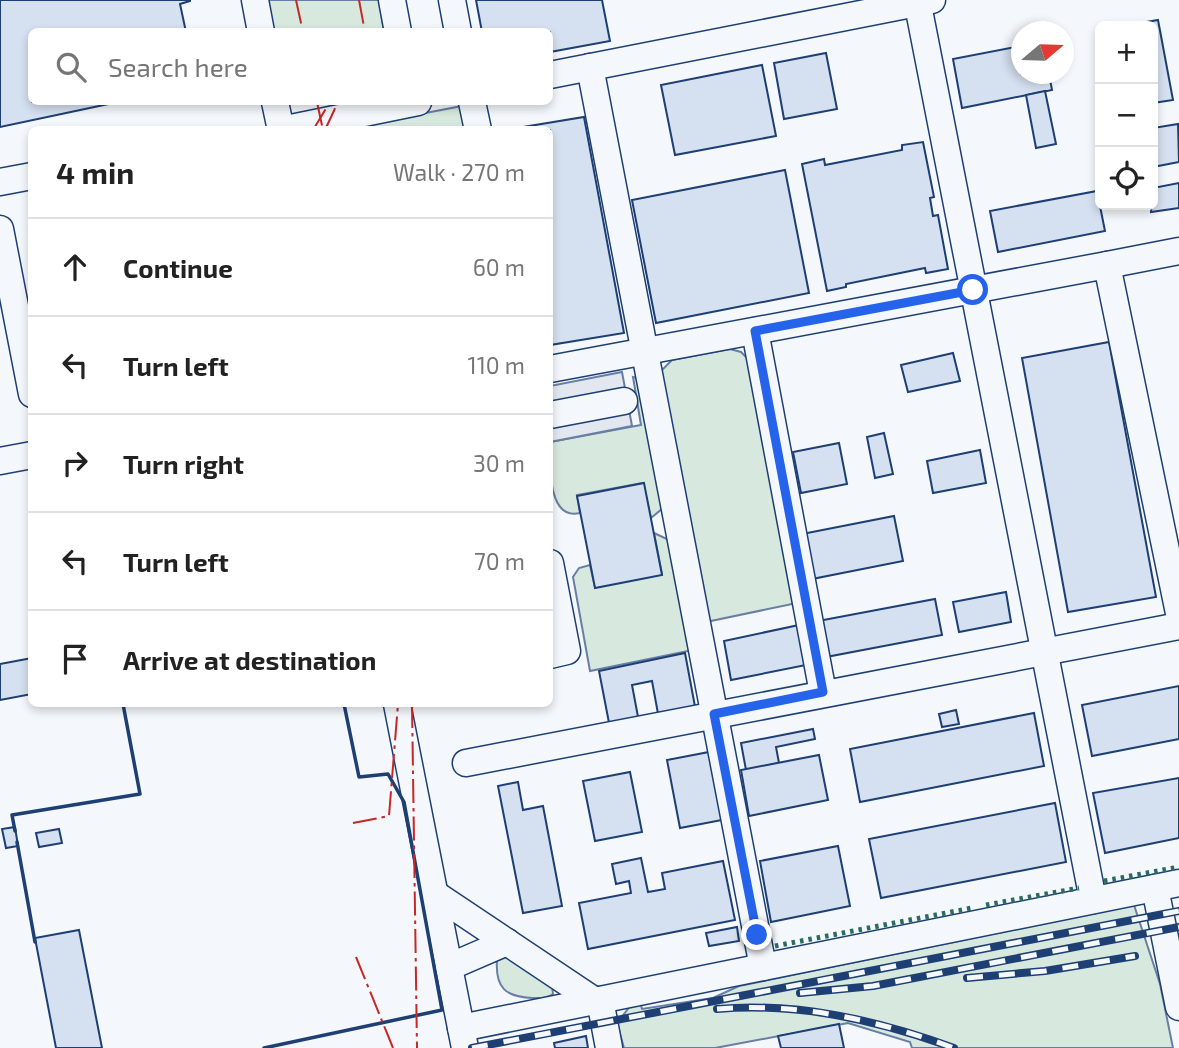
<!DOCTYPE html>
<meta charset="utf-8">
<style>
:root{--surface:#fff;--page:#f2f2f2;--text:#222;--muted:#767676;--line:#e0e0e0}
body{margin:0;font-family:"Exo 2",sans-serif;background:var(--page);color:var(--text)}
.controls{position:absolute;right:21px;top:21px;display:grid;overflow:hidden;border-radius:10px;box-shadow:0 4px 10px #0003}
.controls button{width:63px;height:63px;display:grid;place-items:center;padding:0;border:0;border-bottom:2px solid var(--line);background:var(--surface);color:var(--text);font:35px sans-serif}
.compass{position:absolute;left:1011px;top:21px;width:63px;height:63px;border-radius:50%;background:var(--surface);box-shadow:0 4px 10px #0003;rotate:71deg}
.stop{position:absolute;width:21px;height:21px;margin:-16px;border:5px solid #2563eb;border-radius:50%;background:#fff}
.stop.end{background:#2563eb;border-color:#fff;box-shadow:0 2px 7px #0008}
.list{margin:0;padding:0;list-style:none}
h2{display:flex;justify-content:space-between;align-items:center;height:91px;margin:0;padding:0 28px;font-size:30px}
h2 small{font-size:23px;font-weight:400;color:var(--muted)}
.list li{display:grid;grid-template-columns:46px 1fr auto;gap:21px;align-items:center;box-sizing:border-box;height:98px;padding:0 28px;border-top:2px solid var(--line)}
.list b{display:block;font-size:26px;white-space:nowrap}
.list em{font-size:23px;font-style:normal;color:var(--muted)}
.icon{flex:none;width:38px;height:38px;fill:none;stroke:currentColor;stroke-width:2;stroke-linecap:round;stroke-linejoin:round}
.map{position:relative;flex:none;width:1179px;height:1048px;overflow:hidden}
.search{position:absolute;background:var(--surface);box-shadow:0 4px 10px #0003;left:28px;top:28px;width:525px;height:77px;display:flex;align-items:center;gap:18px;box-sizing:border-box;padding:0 24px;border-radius:10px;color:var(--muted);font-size:26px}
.panel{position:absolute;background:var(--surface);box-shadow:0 4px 10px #0003;left:28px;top:126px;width:525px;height:581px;border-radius:10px}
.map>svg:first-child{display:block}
.green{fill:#d7e8df;stroke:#687fa3;stroke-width:2}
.parking{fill:#e3e8f0;stroke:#687fa3;stroke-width:2}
.building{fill:#d5e0f0;stroke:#1d3f73;stroke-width:2}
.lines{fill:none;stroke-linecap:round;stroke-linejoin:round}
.minor-casing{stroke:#1d3f73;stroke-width:29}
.minor{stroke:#f4f7fb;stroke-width:26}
.rail-casing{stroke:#1d3f73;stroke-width:8}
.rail{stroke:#f4f7fb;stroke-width:5;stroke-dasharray:16;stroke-linecap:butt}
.hedge{stroke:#2c6c60;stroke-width:5;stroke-dasharray:3.5 5;stroke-linecap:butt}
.wall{stroke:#1d3f73;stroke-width:3.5}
.power{stroke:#c62828;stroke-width:2;stroke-dasharray:24 5 3.5 5;stroke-linecap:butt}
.route{stroke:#2563eb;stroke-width:9}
</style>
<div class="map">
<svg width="1179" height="1048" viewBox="0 0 1179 1048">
<rect width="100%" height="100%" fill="#f4f7fb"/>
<g class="green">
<polygon points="267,0 379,0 384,31 273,31"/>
<polygon points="462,106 466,130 337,130"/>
<polygon points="730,349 741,352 750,361 797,603 706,622 660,372 672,360"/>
<path d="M633,377l4,1 26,130 -12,10 -8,-35 -66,12 3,18c-33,8 -30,-49 -30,-71l91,-17z"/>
<polygon points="654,533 669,540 693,650 590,671 573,577 579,568 590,565 595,587 662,574"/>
<polygon points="1134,905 1160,984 1173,1048 912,1048 910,1042 848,1023 715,1048 624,1048 617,1023 631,1005 640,1002 642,1009 713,998 739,986"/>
<path d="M508,955l44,31 1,8c-7,5 -12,4 -21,4 -26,-1 -37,-10 -35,-38z"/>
</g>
<polygon class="parking" points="622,372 632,426 550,442 550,386"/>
<g class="building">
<polygon points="0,0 190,0 190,1 180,4 186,32 32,32 32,102 118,102 0,127"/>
<polygon points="476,0 602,0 610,41 550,52 550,32 482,32"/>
<polygon points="1158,20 1173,100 1153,103 1153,26 1124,26"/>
<polygon points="1021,46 1021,74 1049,74 1052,90 962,108 953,59"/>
<polygon points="826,53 837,109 784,119 774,63"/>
<polygon points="762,65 776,136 675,155 661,85"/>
<polygon points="1045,91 1056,144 1036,148 1026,95"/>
<polygon points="584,117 624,333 550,345 550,130 505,130"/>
<polygon points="1178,124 1179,162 1153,167 1153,128"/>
<polygon points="923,142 934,197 930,198 933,216 938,215 948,269 926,273 925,268 846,284 846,287 827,291 802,164 824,159 825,165 902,150 902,145"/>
<polygon points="785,170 809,293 656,323 632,200"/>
<polygon points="1179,183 1179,208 1151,212 1153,188"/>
<polygon points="1097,191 1105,231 998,252 990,211"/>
<polygon points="1109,342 1156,597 1068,612 1022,358"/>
<polygon points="953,353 960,381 908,392 901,365"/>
<polygon points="884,433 893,474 875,478 867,437"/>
<polygon points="839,443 847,484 801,493 793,452"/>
<polygon points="980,450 986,483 933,493 927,461"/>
<polygon points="644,483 662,575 595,588 577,496"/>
<polygon points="894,516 903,561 812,579 802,534"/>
<polygon points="1006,592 1011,622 959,632 953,602"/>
<polygon points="935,599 942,635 826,657 818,621"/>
<polygon points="799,625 806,665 731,680 724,641"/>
<polygon points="685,653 696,712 659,719 652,681 632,685 639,722 610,728 599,671"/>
<polygon points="32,658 32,694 0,700 0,664"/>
<polygon points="1179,686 1179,739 1092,756 1082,705"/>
<polygon points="956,710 959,724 942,727 939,714"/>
<polygon points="1034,713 1044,766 860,802 850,749"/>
<polygon points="813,729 815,739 776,747 779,763 746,770 741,743"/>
<polygon points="709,752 722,820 680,828 667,760"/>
<polygon points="819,755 828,800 749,816 741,770"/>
<polygon points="630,772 642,832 595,841 583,781"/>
<polygon points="1179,778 1179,838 1105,853 1093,793"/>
<polygon points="518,782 523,810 543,806 562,906 523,913 498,786"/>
<polygon points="1055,803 1066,862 881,898 869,839"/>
<polygon points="15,827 18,846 6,848 2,829"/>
<polygon points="59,829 62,843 39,847 36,833"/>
<polygon points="838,846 850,906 771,922 760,861"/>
<polygon points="641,858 648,892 665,889 662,873 723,861 735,920 588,949 579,903 631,893 629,881 616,884 612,864"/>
<polygon points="737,927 739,941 709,946 706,933"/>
<polygon points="79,930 102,1048 56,1048 35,938"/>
<polygon points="839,1024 844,1048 781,1048 778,1036"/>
<polygon points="586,1036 588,1048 555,1048 554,1043"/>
</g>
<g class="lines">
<g class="minor-casing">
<g id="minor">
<polyline points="255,0 261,32"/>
<polyline points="392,0 398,32"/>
<polyline points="452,0 458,32"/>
<polyline points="917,0 1093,900"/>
<polyline points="590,67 763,967"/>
<polyline points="550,75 932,0"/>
<polyline points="275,102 281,130"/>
<polyline points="472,102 478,130"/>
<polyline points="281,130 418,102"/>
<polyline points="0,182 32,176"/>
<polyline points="0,229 32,394"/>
<polyline points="1107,265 1179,251"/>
<polyline points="755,331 823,693"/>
<polyline points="550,369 1107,265 1179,613"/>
<polyline points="550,415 624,401"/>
<polyline points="0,461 32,455"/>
<polyline points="550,563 567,651 550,655"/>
<polyline points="397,704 465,1048"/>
<polyline points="466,763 1179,626"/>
<polyline points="1155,888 1179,1007"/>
<polyline points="435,894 595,1001"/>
<polyline points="449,967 507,942"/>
<polyline points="600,1000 609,1048"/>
<polyline points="461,1028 1179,883"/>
</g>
</g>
<use href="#minor" class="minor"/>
<g class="rail-casing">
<g id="rail">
<polyline points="967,978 1045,971 1135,956"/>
<polyline points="800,993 873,986 1179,927"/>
<path d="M717,1009c81,-7 160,11 237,39"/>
<polyline points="472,1048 1179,911"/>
</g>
</g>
<use href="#rail" class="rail"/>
<g class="hedge">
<polyline points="1104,881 1179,867"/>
<polyline points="986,905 1079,888"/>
<polyline points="775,946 972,908"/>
</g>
<g class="wall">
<polyline points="15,831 12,815 140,794 123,704"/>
<polyline points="17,842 35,942"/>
<polyline points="264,1048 442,1010 404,802 388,774 359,777 344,704"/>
</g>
<g class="power">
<polyline points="296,0 303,32"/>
<polyline points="359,0 365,32"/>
<polyline points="317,102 323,130"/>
<polyline points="313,130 330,102"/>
<polyline points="325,130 338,102"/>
<polyline points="412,704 417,1048"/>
<polyline points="353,823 389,816 398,704"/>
<polyline points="356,957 393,1048"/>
</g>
</g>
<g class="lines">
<polyline class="route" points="757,935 714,714 823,692 755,331 973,290"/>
</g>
</svg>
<div class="controls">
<button>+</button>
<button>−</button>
<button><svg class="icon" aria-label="locate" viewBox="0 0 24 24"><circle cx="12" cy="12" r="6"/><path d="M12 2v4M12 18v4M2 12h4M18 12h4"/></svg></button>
</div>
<svg class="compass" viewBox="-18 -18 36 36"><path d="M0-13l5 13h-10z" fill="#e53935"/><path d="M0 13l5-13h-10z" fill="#767676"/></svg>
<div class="stop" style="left:973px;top:290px"></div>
<div class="stop end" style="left:757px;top:935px"></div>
<div class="search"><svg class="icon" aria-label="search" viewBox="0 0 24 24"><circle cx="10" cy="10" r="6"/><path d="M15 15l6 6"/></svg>Search here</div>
<section class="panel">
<h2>4 min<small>Walk · 270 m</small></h2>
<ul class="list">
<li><svg class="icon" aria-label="ahead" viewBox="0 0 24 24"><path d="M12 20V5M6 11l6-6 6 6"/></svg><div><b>Continue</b></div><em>60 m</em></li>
<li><svg class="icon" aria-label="left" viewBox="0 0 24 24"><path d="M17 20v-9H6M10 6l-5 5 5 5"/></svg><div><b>Turn left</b></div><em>110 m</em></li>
<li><svg class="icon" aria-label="right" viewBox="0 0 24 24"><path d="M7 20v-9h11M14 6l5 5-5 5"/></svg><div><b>Turn right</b></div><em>30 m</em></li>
<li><svg class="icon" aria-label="left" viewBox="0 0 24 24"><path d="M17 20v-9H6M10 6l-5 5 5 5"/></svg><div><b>Turn left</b></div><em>70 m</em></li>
<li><svg class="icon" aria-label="arrive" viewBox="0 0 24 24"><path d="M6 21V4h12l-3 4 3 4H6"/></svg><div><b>Arrive at destination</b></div></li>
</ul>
</section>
</div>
